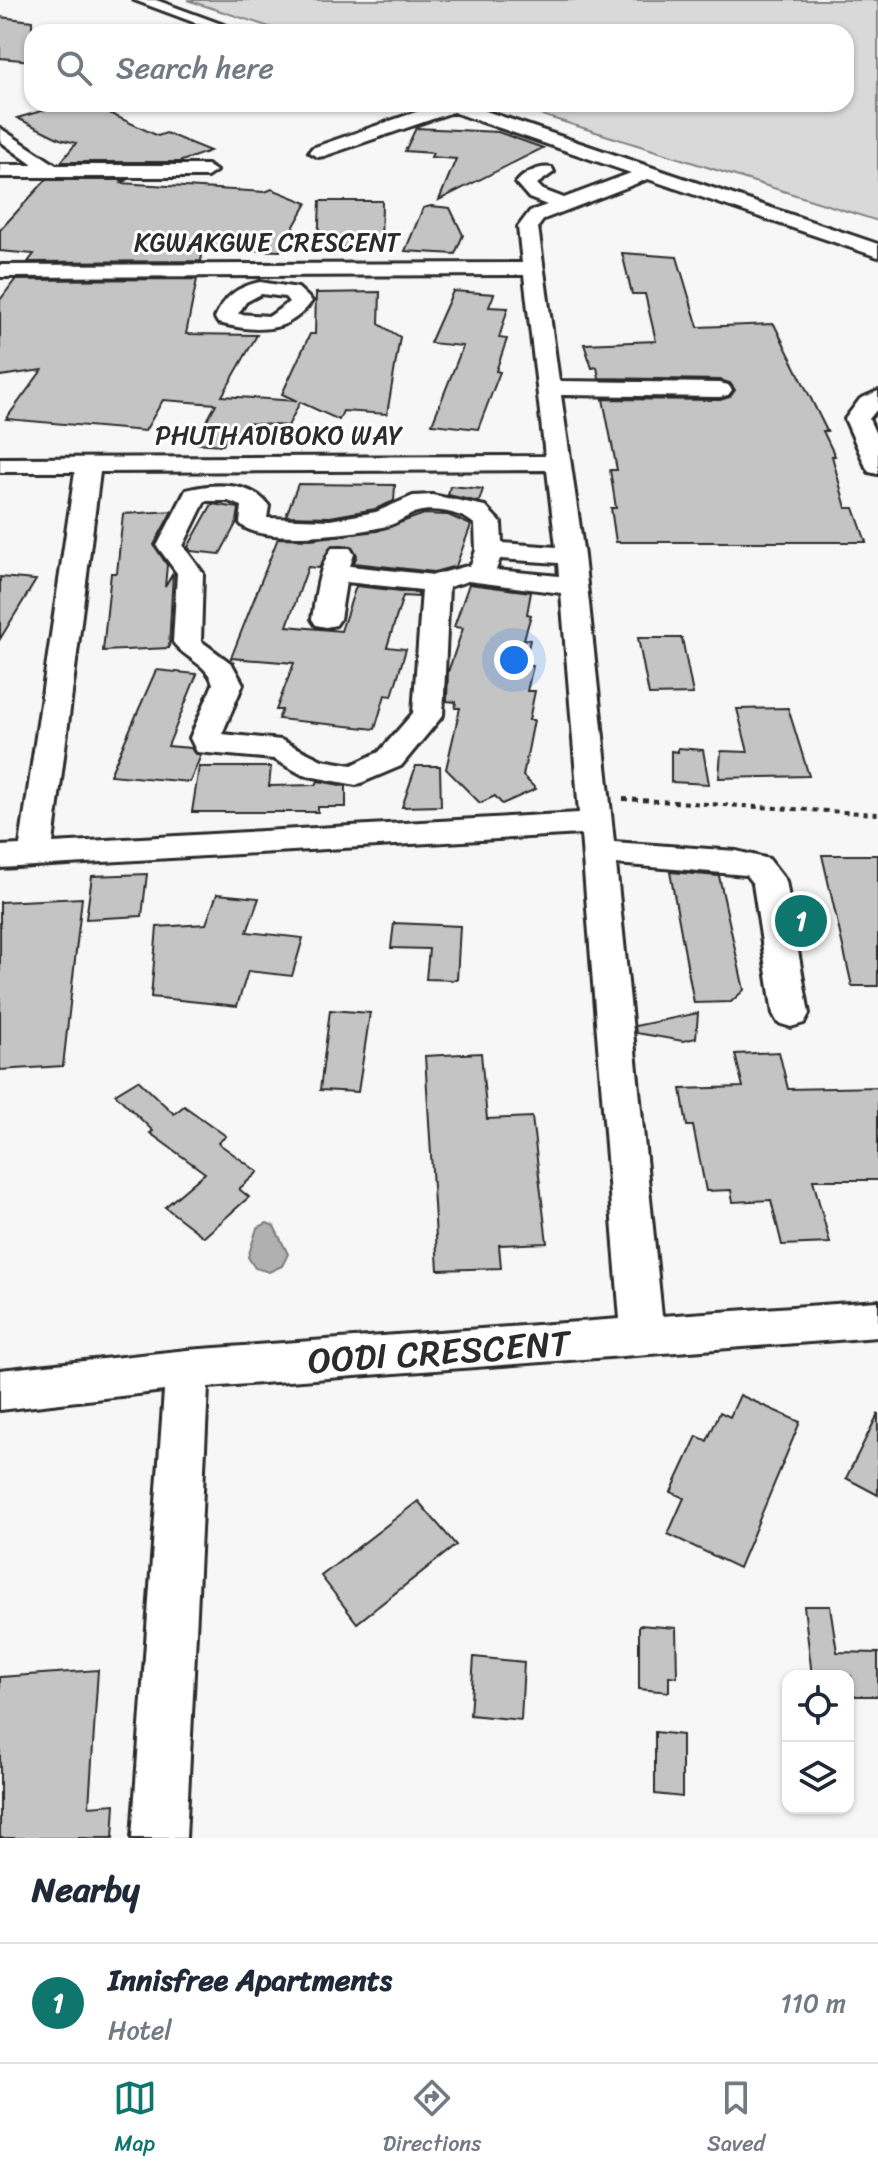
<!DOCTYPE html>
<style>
:root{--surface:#fff;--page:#f2f2f3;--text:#1f2937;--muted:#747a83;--line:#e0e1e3;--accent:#0f766e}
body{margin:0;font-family:Sriracha,sans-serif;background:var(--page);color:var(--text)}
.controls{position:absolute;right:24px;bottom:24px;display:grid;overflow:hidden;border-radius:16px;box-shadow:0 2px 6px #0004}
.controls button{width:72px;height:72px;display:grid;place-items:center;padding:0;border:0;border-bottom:2px solid var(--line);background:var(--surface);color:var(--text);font:40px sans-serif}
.you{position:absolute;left:514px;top:660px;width:28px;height:28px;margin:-20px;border:6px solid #fff;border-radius:50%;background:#1a73e8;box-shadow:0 0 0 12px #1a73e833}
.badge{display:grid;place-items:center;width:52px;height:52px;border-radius:50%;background:var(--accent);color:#fff;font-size:26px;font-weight:700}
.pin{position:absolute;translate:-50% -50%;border:4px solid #fff;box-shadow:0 2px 8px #0006}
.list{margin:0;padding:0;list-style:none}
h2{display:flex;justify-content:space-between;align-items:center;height:104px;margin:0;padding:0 32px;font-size:34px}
h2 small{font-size:26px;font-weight:400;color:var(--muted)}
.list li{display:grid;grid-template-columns:52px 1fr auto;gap:24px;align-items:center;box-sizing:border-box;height:120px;padding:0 32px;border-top:2px solid var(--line)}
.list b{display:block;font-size:30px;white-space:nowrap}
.list p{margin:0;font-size:26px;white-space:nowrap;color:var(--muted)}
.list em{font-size:26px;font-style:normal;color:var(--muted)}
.icon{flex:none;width:44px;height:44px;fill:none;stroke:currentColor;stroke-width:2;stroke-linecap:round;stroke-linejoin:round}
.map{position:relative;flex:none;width:878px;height:1838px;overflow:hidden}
.search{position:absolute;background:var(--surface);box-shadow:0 2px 6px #0004;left:24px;right:24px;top:24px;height:88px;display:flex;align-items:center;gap:20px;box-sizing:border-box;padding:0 28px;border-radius:24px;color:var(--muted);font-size:30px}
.sheet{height:224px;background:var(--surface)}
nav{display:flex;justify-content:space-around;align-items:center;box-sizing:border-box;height:112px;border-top:2px solid var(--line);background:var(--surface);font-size:22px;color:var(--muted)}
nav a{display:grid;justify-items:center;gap:4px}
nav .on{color:var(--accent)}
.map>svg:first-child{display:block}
.green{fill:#d9d9d9;stroke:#828282;stroke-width:2}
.water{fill:#b0b0b0;stroke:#7b7b7b;stroke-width:2}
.building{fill:#c4c4c4;stroke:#2b2b2b;stroke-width:2}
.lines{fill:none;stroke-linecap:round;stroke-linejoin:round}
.minor-casing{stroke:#2b2b2b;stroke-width:6}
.path{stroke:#2b2b2b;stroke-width:4;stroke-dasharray:5 5;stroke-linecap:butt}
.minor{fill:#fff;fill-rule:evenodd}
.labels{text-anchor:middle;stroke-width:6;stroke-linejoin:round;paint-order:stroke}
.far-street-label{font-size:26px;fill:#2b2b2b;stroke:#fff}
.near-street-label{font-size:36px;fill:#2b2b2b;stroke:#fff}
</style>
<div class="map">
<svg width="878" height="1838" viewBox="0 0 878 1838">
<rect width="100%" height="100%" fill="#f7f7f7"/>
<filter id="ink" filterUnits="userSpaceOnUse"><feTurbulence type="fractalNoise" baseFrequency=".0125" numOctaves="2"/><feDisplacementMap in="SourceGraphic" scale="16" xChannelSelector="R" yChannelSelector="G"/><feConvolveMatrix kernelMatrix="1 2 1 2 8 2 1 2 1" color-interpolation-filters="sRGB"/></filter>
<g filter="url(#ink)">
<polygon class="green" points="187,0 878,0 878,221 507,104 846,104 846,32 285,32"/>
<polygon class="water" points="267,1223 274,1226 288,1254 282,1266 269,1272 255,1268 248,1257 257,1228"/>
<g class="building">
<polygon points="0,17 32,21 32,61 0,58"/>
<polygon points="66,104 90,104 158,136 166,133 210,151 179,162 61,162 76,143 60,139 17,118"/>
<polygon points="416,128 498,132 543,148 439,200 456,159 431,157 433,153 405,151"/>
<polygon points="46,180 128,180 120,183 265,192 272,189 307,203 280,251 203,249 201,261 28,262 34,254 0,251 0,230"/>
<polygon points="320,201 382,201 381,250 318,246"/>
<polygon points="431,206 450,208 463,235 455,254 405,251 423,208"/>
<polygon points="622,253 677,257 698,327 774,324 827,431 823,431 835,456 832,456 846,508 854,508 866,542 616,542 611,508 616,508 610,470 617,470 603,399 720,400 730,397 735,390 730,383 720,380 599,378 597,367 592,368 584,344 656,341 645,294 632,294"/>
<polygon points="197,279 186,334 257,335 222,396 297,401 282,394 310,334 315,334 316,293 380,292 379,324 400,337 387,414 343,411 339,420 300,402 288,426 246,423 240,436 228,435 223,445 195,443 216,404 163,400 145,431 6,419 42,370 0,376 0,300 15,280"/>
<polygon points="453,291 494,294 489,307 508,308 499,338 507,339 496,371 500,372 478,429 432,424 463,346 430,343"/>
<polygon points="298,484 395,485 394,501 375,509 330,517 286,516"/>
<polygon points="450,486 483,489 479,502 448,495"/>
<polygon points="212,504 239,508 237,522 220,554 191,551 188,547"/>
<polygon points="172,511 154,545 167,565 165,587 173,573 169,648 103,651 111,573 117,573 123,514"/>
<polygon points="424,514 448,515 471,525 456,566 434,572 354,563 357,555 352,546 332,545 319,568 308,567 287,626 341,631 356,586 419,593 418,597 403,596 387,647 406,649 392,696 385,695 375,729 278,719 282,710 276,710 294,663 231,658 278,538 311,539 377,531"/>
<polygon points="0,577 36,580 0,639"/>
<polygon points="469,584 531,592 527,614 531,615 524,639 530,640 524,665 533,666 527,691 535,691 529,720 534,720 523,776 536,789 502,804 495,796 480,803 446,769 460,708 455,708 456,702 447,701 448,672 463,628 454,627"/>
<polygon points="638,638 682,638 693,694 649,695"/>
<polygon points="156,670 197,674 168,746 191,748 194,753 201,755 190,782 110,775"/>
<polygon points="788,708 809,776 719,778 721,751 748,752 737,709"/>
<polygon points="678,748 703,750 709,784 671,782 671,751 678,752"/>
<polygon points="416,766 440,766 441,806 402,807"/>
<polygon points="199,767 271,767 269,786 316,785 318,781 346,786 346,807 318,807 318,812 192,812"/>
<polygon points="822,855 878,855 878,986 852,986"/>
<polygon points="670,872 719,876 744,990 731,1002 694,1003"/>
<polygon points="147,874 142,916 86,919 92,876"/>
<polygon points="217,894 259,898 247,932 303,938 292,976 248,971 237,1006 151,997 157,927 206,924"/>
<polygon points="82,898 63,1066 0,1070 0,902"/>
<polygon points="394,923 460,926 457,980 426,979 429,949 391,948"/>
<polygon points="330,1010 370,1013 358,1092 320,1090"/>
<polygon points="698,1013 696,1038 683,1041 636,1033 635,1026"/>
<polygon points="779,1052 788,1089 878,1087 878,1180 813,1180 830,1243 782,1245 771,1200 733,1202 731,1190 706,1191 693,1126 687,1126 681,1089 743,1087 735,1054"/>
<polygon points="481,1053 487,1119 532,1117 547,1243 499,1245 501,1268 438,1270 425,1056"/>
<polygon points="138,1080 174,1114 184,1106 226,1136 218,1143 258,1172 239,1189 249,1197 204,1237 165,1207 205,1173 150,1133 153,1131 115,1094"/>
<polygon points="740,1395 800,1422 739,1568 668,1534 684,1498 671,1492 697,1436 707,1441 720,1412 730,1417"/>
<polygon points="878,1414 878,1495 846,1478"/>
<polygon points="418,1501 456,1545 357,1623 321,1576"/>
<polygon points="804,1606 830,1606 837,1652 878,1653 878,1696 853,1696 851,1676 812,1676"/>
<polygon points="639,1625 676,1628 677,1677 669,1676 669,1692 639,1689"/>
<polygon points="474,1657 524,1662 521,1720 470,1715"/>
<polygon points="98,1670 89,1806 115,1804 113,1838 0,1838 0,1677"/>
<polygon points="655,1732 682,1735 682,1797 655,1794"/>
</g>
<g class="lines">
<g class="minor-casing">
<g id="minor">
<polygon points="134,0 156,0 243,32 220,32"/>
<path d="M439,104h26l413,140v13l-230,-78 -104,40 -6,8 21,154 161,2 8,2 4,5 -4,5 -8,2 -159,-2 23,161 30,286 122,9 33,8 17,22 23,133 -5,9 -13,4 -13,-4 -5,-9 -20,-130 -7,-9 -130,-11 46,452 216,-15v36l-670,50 -22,451h-54l32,-447 -164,19v-40l187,-20 433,-31 -39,-485 -581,34v-22l20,-1 55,-373h-75v-14l545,-2 -21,-181 -524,2v-12l522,-2 -4,-36 12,-16 17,-6 -18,-7 -13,-15c7,-9 23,-18 36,-15l2,4 -17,12 6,6 21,8 67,-25 -178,-61 -129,44 -6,1 -9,-5 3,-4zM547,470l9,77 -54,-4 -1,-20 -16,-17 -53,-11 -19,1 -37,16 -46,8 -63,-2 2,-12c-18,-25 -56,-23 -83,-16l-29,56 20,27 -4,69c11,16 36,23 40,42l-23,54 7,14 77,7 29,16 53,10 45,-19 42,-51 6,-128 19,-6 93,12 18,220 -526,30 47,-371zM205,501h23l14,5 -2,17c16,23 124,10 150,2 9,-3 18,-10 27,-13 17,-5 47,1 58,13l1,25 -5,15 -37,10 -84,-9 4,-12 -4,-6h-18c-14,20 -16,48 -20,71l4,6 10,2 10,-2 4,-6 6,-37 76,8 -9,123 -34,39 -27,13 -30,-5 -41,-20 -59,-6 21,-50 -11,-20 -31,-23 2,-68 -20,-27zM500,559l58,4 1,13 -63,-6z"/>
<polygon points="0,128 56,165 207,165 216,171 207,177 0,177 0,165 33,165 0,141"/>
<path d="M260,282l38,6 14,13c-24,34 -57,31 -94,22l-3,-5c10,-22 22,-31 45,-36zM261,294l24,3 4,5 -19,14 -32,-2 8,-12z"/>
<polygon points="878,391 878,408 869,419 878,439 878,474 869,472 866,467 845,419 860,399"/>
</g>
</g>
<polyline class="path" points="623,799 878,814"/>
<use href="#minor" class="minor"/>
</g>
</g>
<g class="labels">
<g class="far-street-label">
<text x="267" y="251">KGWAKGWE CRESCENT</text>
<text x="279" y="444">PHUTHADIBOKO WAY</text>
</g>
<g class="near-street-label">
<text transform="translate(439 1351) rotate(-4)" y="13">OODI CRESCENT</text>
</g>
</g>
</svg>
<div class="controls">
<button><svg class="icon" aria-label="locate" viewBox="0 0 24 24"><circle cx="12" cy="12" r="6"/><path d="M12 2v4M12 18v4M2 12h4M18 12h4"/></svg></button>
<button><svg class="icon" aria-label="layers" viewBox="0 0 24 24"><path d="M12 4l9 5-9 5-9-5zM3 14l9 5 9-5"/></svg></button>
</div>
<div class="you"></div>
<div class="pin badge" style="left:801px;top:921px">1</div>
<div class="search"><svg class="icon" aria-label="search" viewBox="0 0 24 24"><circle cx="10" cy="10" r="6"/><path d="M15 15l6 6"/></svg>Search here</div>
</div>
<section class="sheet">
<h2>Nearby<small></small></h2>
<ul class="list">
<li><span class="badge">1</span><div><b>Innisfree Apartments</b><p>Hotel</p></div><em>110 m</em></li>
</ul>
</section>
<nav>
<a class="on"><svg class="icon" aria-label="map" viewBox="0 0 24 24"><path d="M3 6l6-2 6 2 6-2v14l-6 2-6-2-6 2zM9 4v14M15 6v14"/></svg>Map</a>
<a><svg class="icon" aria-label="directions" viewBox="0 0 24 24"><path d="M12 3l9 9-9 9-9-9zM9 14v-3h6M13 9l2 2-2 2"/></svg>Directions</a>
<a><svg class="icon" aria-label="saved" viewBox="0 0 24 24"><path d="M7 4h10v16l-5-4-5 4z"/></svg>Saved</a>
</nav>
